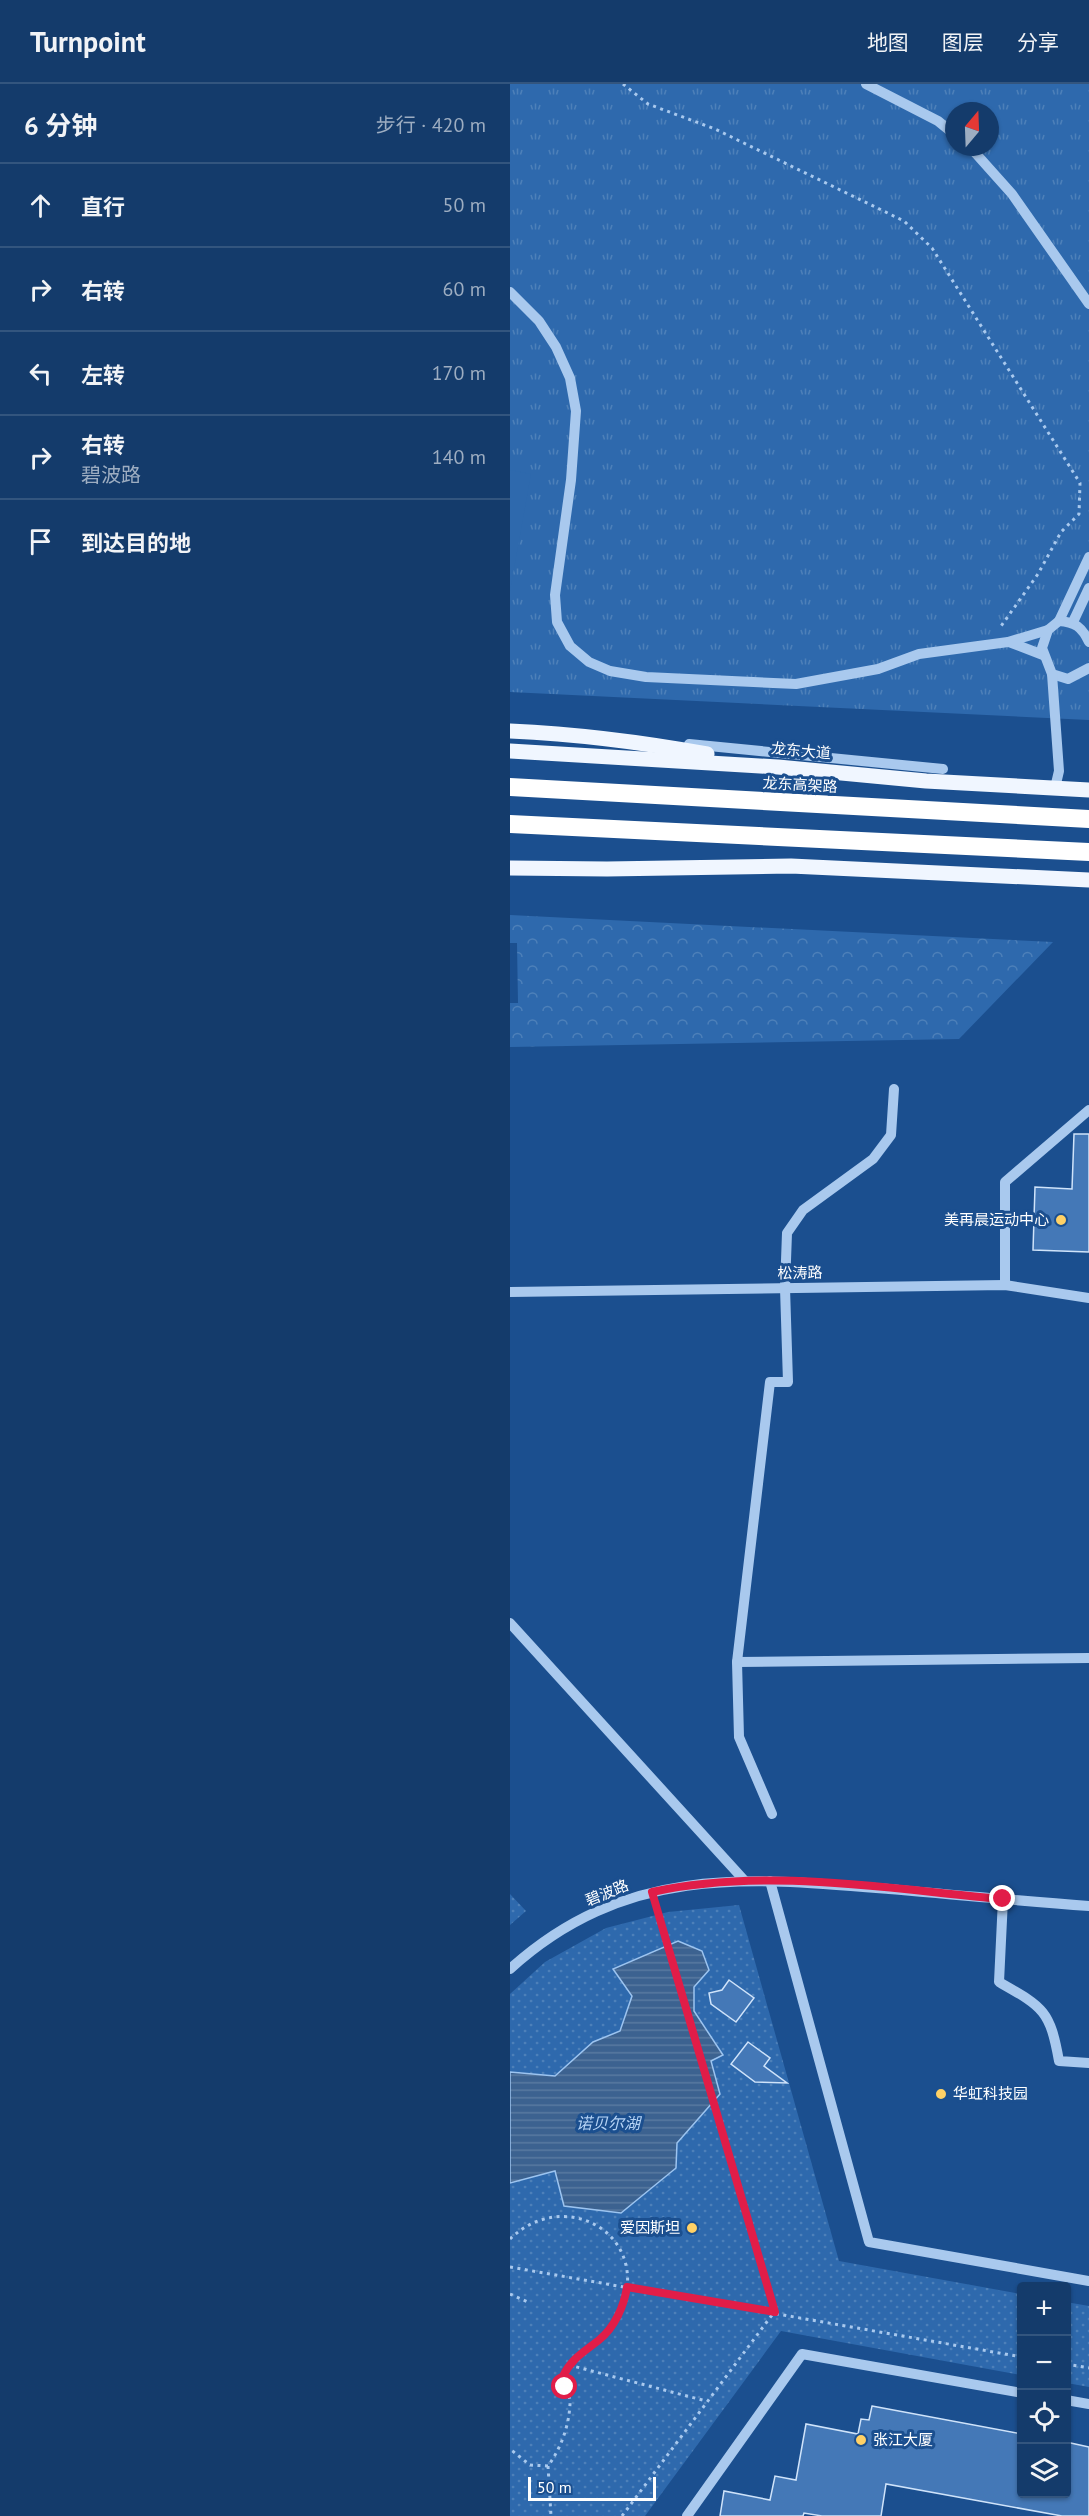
<!DOCTYPE html>
<html lang="zh">
<meta charset="utf-8">
<style>
:root{--surface:#143b6b;--page:#214673;--text:#f1f3f6;--muted:#9dadc1;--line:#33557e}
body{margin:0;font-family:"PT Sans","Noto Sans SC",sans-serif;background:var(--page);color:var(--text)}
.controls{position:absolute;right:18px;bottom:18px;display:grid;overflow:hidden;border-radius:6px;box-shadow:0 2px 4px #0004}
.controls button{width:54px;height:54px;display:grid;place-items:center;padding:0;border:0;border-bottom:2px solid var(--line);background:var(--surface);color:var(--text);font:30px sans-serif}
.compass{position:absolute;left:435px;top:18px;width:54px;height:54px;border-radius:50%;background:var(--surface);box-shadow:0 2px 4px #0004;rotate:19deg}
.scale{position:absolute;left:18px;bottom:15px;width:128px;box-sizing:border-box;padding-left:6px;border:3px solid #fff;border-top:0;font-size:16px;line-height:21px;white-space:nowrap;color:#fff;-webkit-text-stroke:4px #1b4f8f;paint-order:stroke}
.stop{position:absolute;width:18px;height:18px;margin:-14px;border:4px solid #e11d48;border-radius:50%;background:#fff}
.stop.end{background:#e11d48;border-color:#fff;box-shadow:0 2px 6px #0008}
.list{margin:0;padding:0;list-style:none}
h2{display:flex;justify-content:space-between;align-items:center;height:78px;margin:0;padding:0 24px;font-size:26px}
h2 small{font-size:20px;font-weight:400;color:var(--muted)}
.list li{display:grid;grid-template-columns:39px 1fr auto;gap:18px;align-items:center;box-sizing:border-box;height:84px;padding:0 24px;border-top:2px solid var(--line)}
.list b{display:block;font-size:22px;white-space:nowrap}
.list p{margin:0;font-size:20px;white-space:nowrap;color:var(--muted)}
.list em{font-size:20px;font-style:normal;color:var(--muted)}
.icon{flex:none;width:33px;height:33px;fill:none;stroke:currentColor;stroke-width:2;stroke-linecap:round;stroke-linejoin:round}
.map{position:relative;flex:none;width:579px;height:2432px;overflow:hidden}
header{display:flex;align-items:center;gap:36px;box-sizing:border-box;height:84px;padding:0 30px;background:var(--surface);border-bottom:2px solid var(--line)}
header strong{font-size:28px}
nav{display:flex;gap:33px;margin-inline-start:auto;font-size:21px}
main{display:flex}
aside{flex:1;background:var(--surface)}
.map>svg:first-child{display:block}
.grass{fill:url(#grass-tufts);fill-rule:evenodd}
.forest{fill:url(#forest-crowns)}
.park{fill:url(#park-dots)}
.garden{fill:#2e69ad}
.water{fill:url(#water-rules);stroke:#9cc4f0;stroke-width:1.5}
.building{fill:#4478b7;stroke:#cfe3fa;stroke-width:1.5}
.lines{fill:none;stroke-linecap:round;stroke-linejoin:round}
.path{stroke:#a9c9ee;stroke-width:3;stroke-dasharray:3 4.5;stroke-linecap:butt}
.minor{stroke:#a9c9ee;stroke-width:10}
.major{stroke:#f0f6ff;stroke-width:15}
.highway{stroke:#fff;stroke-width:18}
.route{stroke:#e11d48;stroke-width:8}
.poi-dot{fill:#ffd166;stroke:#1b4f8f;stroke-width:2}
.labels{text-anchor:middle;stroke-width:6;stroke-linejoin:round;paint-order:stroke}
.street-label{font-size:15px;fill:#fff;stroke:#1b4f8f}
.poi-label{font-size:15px;fill:#fff;stroke:#1b4f8f;text-anchor:end}
.water-label{font-size:16px;font-style:italic;fill:#b5d3f5;stroke:#1b4f8f}
</style>
<header>
<strong>Turnpoint</strong>
<nav><a>地图</a><a>图层</a><a>分享</a></nav>
</header>
<main>
<aside>
<h2>6 分钟<small>步行 · 420 m</small></h2>
<ul class="list">
<li><svg class="icon" aria-label="ahead" viewBox="0 0 24 24"><path d="M12 20V5M6 11l6-6 6 6"/></svg><div><b>直行</b></div><em>50 m</em></li>
<li><svg class="icon" aria-label="right" viewBox="0 0 24 24"><path d="M7 20v-9h11M14 6l5 5-5 5"/></svg><div><b>右转</b></div><em>60 m</em></li>
<li><svg class="icon" aria-label="left" viewBox="0 0 24 24"><path d="M17 20v-9H6M10 6l-5 5 5 5"/></svg><div><b>左转</b></div><em>170 m</em></li>
<li><svg class="icon" aria-label="right" viewBox="0 0 24 24"><path d="M7 20v-9h11M14 6l5 5-5 5"/></svg><div><b>右转</b><p>碧波路</p></div><em>140 m</em></li>
<li><svg class="icon" aria-label="arrive" viewBox="0 0 24 24"><path d="M6 21V4h12l-3 4 3 4H6"/></svg><div><b>到达目的地</b></div></li>
</ul>
</aside>
<div class="map">
<svg width="579" height="2432" viewBox="0 0 579 2432">
<defs>
<pattern id="grass-tufts" width="24" height="20" patternUnits="userSpaceOnUse" patternTransform="scale(1.5)"><rect width="24" height="20" fill="#2e69ad"/><path d="M3 7l-1-3M5 7V3M7 7l1-3M15 17l-1-3M17 17v-4M19 17l1-3" fill="none" stroke="#4d80b9"/></pattern>
<pattern id="forest-crowns" width="20" height="18" patternUnits="userSpaceOnUse" patternTransform="scale(1.5)"><rect width="20" height="18" fill="#2e69ad"/><path d="M2 6a3 3 0 1 1 6 0M12 15a3 3 0 1 1 6 0" fill="none" stroke="#4d80b9"/></pattern>
<pattern id="park-dots" width="8" height="8" patternUnits="userSpaceOnUse" patternTransform="scale(1.5)"><rect width="8" height="8" fill="#2e69ad"/><path d="M2 2h.1M6 6h.1" fill="none" stroke="#4d80b9" stroke-width="1.8" stroke-linecap="round"/></pattern>
<pattern id="water-rules" width="6" height="5" patternUnits="userSpaceOnUse" patternTransform="scale(1.5)"><rect width="6" height="5" fill="#3c6290"/><path d="M0 2.5h6" fill="none" stroke="#597aa1"/></pattern>
</defs>
<rect width="100%" height="100%" fill="#1b4f8f"/>
<path class="grass" d="M0,0h579v636l-579,-28zM444,27h36v36h-36z"/>
<polygon class="forest" points="0,831 543,858 449,955 0,963 0,919 8,919 7,859 0,859"/>
<g class="park">
<polygon points="0,1810 16,1827 0,1841"/>
<polygon points="229,1821 329,2177 511,2210 511,2291 271,2247 135,2432 0,2432 0,1910 35,1878 96,1844 158,1828"/>
<polygon points="556,2218 579,2222 579,2303 557,2299"/>
</g>
<polygon class="garden" points="0,386 21,390 0,507"/>
<polygon class="water" points="168,1857 192,1867 199,1886 184,1903 184,1927 213,1971 201,1977 210,2010 167,2059 166,2084 111,2129 54,2122 45,2087 0,2099 0,1988 45,1992 83,1958 110,1947 122,1912 103,1885"/>
<g class="building">
<polygon points="564,1050 579,1050 579,1168 523,1166 525,1103 562,1105"/>
<polygon points="219,1896 244,1914 226,1938 201,1920 199,1909 212,1906"/>
<polygon points="238,1958 260,1974 254,1982 277,1999 245,1998 221,1980"/>
<polygon points="362,2322 512,2350 512,2409 556,2409 556,2358 579,2363 579,2432 552,2432 376,2400 371,2432 312,2432 294,2429 293,2432 210,2432 214,2407 260,2416 265,2392 286,2396 296,2340 348,2350 351,2335 359,2336"/>
</g>
<g class="lines">
<g class="path">
<polyline points="113,0 138,20 205,45 394,137 422,164 570,399 569,430 551,448 528,490 489,545"/>
<polyline points="146,1821 265,2227"/>
<path d="M0,2155c52,-51 136,-9 114,64 -10,33 -46,44 -61,73 2,8 7,19 7,28 -1,22 -9,44 -22,62l-18,-1 -20,-16"/>
<polyline points="0,2183 512,2273"/>
<polyline points="0,2210 18,2218"/>
<polyline points="556,2280 579,2284"/>
<polyline points="59,2281 196,2317"/>
<polyline points="38,2382 41,2432"/>
<polyline points="112,2432 265,2227"/>
</g>
<g class="minor">
<polyline points="356,0 428,37 444,50"/>
<polyline points="460,63 502,110 579,220"/>
<polyline points="0,208 29,237 46,263 60,294 66,327 61,396 45,511 47,538 60,562 79,578 100,587 136,593 286,600 368,585 409,570 498,558 538,546"/>
<polyline points="549,537 579,473"/>
<polyline points="563,538 579,504"/>
<polyline points="499,558 533,571"/>
<path d="M579,558c-7,-15 -14,-20 -30,-21l-11,9 -6,18 10,26 16,5 21,-11"/>
<polyline points="542,590 549,687 545,704"/>
<polyline points="179,660 433,685"/>
<polyline points="384,1005 381,1051 363,1075 293,1126 277,1149 275,1204 278,1298 260,1298 227,1578 579,1574"/>
<polyline points="495,1201 495,1098 579,1026"/>
<polyline points="0,1208 495,1201 579,1214"/>
<polyline points="0,1539 234,1796"/>
<polyline points="227,1578 229,1653 262,1730"/>
<polyline points="260,1797 359,2158 579,2197"/>
<path d="M493,1815l-4,83c44,25 51,28 60,79l30,2"/>
<path d="M0,1885c115,-104 237,-92 379,-80 67,6 133,12 200,17"/>
<polyline points="556,2316 579,2320"/>
<polyline points="177,2432 292,2270 512,2309"/>
</g>
<g class="major">
<path d="M0,647c67,3 131,11 197,23"/>
<polyline points="0,667 268,683 416,697 579,706"/>
<polyline points="0,784 97,785 281,782 579,796"/>
</g>
<g class="highway">
<polyline points="0,703 579,735"/>
<polyline points="0,740 579,768"/>
</g>
</g>
<g class="lines">
<path class="route" d="M55,2303l-2,-11c9,-18 21,-24 36,-36 16,-13 25,-34 28,-53l148,25 -123,-420c115,-25 236,-3 351,7"/>
</g>
<g class="poi-dot">
<circle cx="551" cy="1136" r="6"/>
<circle cx="431" cy="2010" r="6"/>
<circle cx="182" cy="2144" r="6"/>
<circle cx="351" cy="2356" r="6"/>
</g>
<g class="labels">
<g class="street-label">
<text transform="translate(291 667) rotate(5)" y="5">龙东大道</text>
<text transform="translate(290 701) rotate(3)" y="5">龙东高架路</text>
<text transform="translate(290 1189) rotate(-1)" y="5">松涛路</text>
<text transform="translate(97 1809) rotate(-22)" y="5">碧波路</text>
</g>
<g class="poi-label">
<text x="539" y="1141">美再晨运动中心</text>
<text x="443" y="2015" text-anchor="start">华虹科技园</text>
<text x="170" y="2149">爱因斯坦</text>
<text x="363" y="2361" text-anchor="start">张江大厦</text>
</g>
<g class="water-label">
<text x="98" y="2045">诺贝尔湖</text>
</g>
</g>
</svg>
<div class="controls">
<button>+</button>
<button>−</button>
<button><svg class="icon" aria-label="locate" viewBox="0 0 24 24"><circle cx="12" cy="12" r="6"/><path d="M12 2v4M12 18v4M2 12h4M18 12h4"/></svg></button>
<button><svg class="icon" aria-label="layers" viewBox="0 0 24 24"><path d="M12 4l9 5-9 5-9-5zM3 14l9 5 9-5"/></svg></button>
</div>
<svg class="compass" viewBox="-18 -18 36 36"><path d="M0-13l5 13h-10z" fill="#e53935"/><path d="M0 13l5-13h-10z" fill="#9dadc1"/></svg>
<div class="scale">50 m</div>
<div class="stop" style="left:55px;top:2303px"></div>
<div class="stop end" style="left:493px;top:1815px"></div>
</div>
</main>
